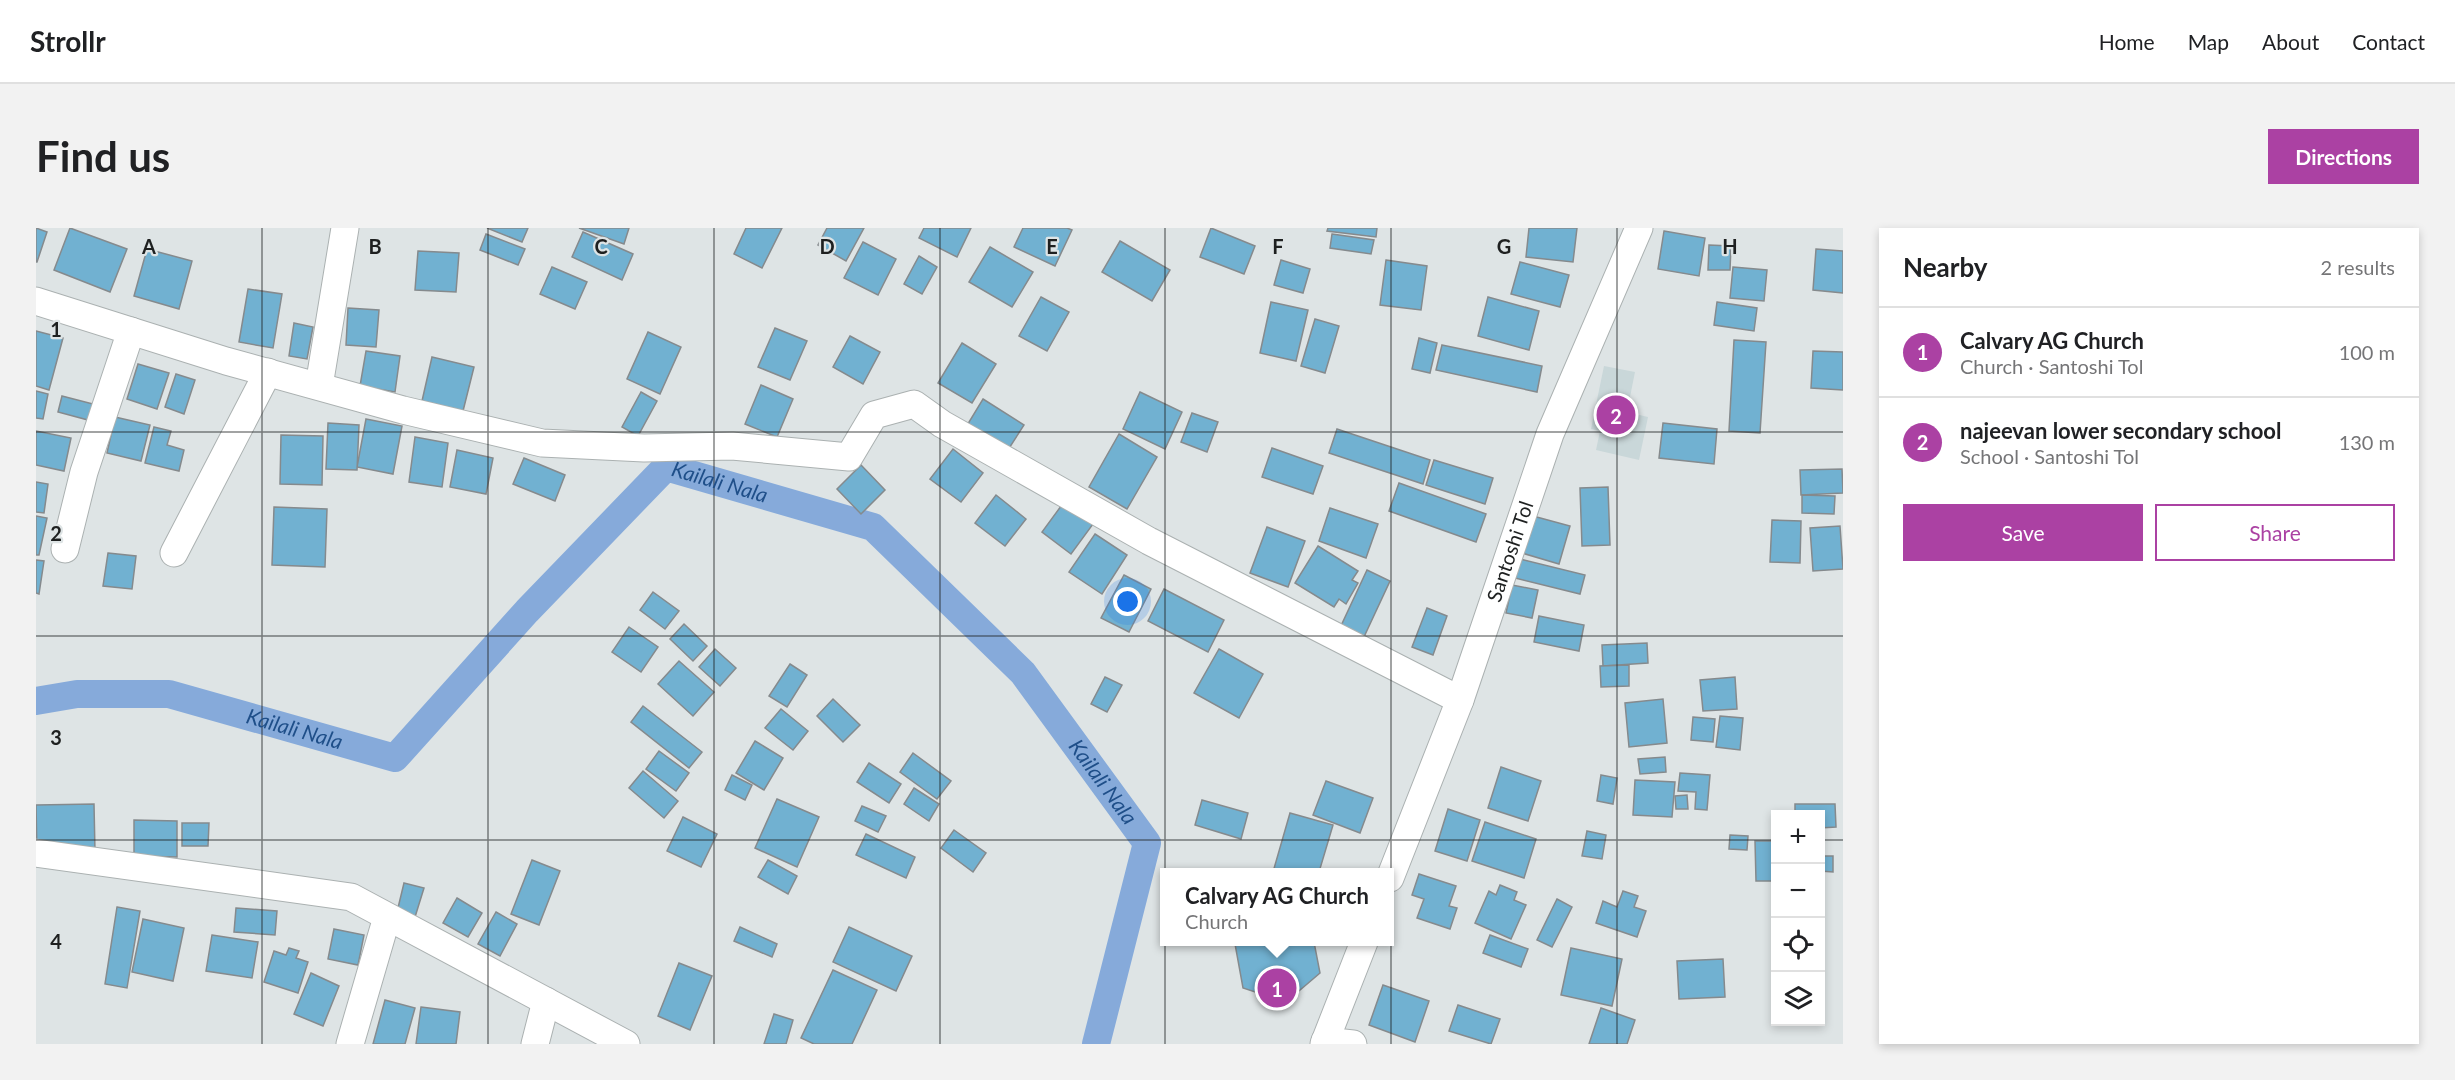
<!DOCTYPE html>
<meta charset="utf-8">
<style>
:root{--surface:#fff;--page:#f2f2f2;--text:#202124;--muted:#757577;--line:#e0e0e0;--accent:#ab41a3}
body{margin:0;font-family:Lato,sans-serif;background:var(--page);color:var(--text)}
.controls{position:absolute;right:18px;bottom:18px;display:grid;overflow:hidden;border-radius:0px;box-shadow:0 3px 9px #0003}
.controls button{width:54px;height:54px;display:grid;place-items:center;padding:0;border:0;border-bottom:2px solid var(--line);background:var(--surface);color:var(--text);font:30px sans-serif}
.you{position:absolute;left:1092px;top:374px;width:21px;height:21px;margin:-15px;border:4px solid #fff;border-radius:50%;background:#1a73e8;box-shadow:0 0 0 9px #1a73e833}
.badge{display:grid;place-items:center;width:39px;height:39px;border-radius:50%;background:var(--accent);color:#fff;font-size:20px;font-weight:700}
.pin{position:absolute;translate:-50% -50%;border:3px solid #fff;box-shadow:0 2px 6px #0006}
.popup{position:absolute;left:1124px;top:640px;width:234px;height:78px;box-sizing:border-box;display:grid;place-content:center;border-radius:0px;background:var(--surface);filter:drop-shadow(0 2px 4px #0005);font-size:20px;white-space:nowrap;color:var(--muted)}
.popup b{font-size:22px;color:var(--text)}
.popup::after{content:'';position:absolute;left:50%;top:100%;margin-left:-12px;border:12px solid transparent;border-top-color:var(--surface)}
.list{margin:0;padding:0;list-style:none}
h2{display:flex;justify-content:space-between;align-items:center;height:78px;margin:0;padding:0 24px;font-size:26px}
h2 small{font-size:20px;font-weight:400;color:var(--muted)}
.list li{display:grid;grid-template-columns:39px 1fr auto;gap:18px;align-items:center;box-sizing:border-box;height:90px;padding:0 24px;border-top:2px solid var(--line)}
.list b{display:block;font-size:22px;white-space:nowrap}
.list p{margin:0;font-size:20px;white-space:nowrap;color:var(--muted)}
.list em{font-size:20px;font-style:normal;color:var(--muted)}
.actions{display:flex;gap:12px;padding:18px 24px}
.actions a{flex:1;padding:14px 0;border:2px solid var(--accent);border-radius:0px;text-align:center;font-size:21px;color:var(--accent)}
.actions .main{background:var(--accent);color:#fff}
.icon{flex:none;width:33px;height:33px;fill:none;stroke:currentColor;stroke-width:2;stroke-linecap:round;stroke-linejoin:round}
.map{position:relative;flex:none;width:1807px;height:816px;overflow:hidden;border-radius:0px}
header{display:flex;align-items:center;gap:36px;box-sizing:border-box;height:84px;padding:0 30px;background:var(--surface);border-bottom:2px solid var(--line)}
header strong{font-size:28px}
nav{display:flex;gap:33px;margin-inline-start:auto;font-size:21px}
.intro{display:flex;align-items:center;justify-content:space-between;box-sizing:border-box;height:144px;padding:0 36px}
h1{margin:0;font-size:42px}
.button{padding:15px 27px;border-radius:0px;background:var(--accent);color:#fff;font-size:21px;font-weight:700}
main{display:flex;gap:36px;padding:0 36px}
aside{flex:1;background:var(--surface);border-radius:0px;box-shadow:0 3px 9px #0003}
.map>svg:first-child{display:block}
.built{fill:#c9d7d9}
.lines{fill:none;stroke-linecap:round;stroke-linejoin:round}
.canal{stroke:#86aada;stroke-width:28}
.building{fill:#71b1d1;stroke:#858a8d;stroke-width:1.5}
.minor-casing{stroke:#abb1b1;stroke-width:29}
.minor{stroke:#fff;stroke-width:27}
.grid{fill:none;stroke:#1e2020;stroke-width:1.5;stroke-opacity:0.55}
.labels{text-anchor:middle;stroke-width:4.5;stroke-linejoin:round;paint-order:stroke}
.street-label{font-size:20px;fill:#1e2020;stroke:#dee4e5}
.water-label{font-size:21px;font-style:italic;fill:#1f4f89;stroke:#dee4e5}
.grid-label{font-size:20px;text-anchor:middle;font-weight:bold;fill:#1e2020;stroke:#dee4e5;stroke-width:4.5;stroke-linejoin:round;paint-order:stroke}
</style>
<header>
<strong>Strollr</strong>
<nav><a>Home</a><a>Map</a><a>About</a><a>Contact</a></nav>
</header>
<div class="intro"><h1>Find us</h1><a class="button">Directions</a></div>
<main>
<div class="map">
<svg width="1807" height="816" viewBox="0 0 1807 816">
<rect width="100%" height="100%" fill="#dee4e5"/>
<polygon class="built" points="1568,138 1599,144 1591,184 1612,189 1603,232 1560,222 1564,203 1555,201"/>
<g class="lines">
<path class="canal" id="s1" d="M0,473l41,-7h92l226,64 132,-147 139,-144 207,60 150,146 124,170 -51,201"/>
</g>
<g class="building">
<polygon points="0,0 11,4 1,34 0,34"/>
<polygon points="34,0 91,21 74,64 18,42"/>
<polygon points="451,0 492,0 486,14"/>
<polygon points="543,0 593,0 588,16"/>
<polygon points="710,0 746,0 726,40 698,26"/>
<polygon points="791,0 828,0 810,33 782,17"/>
<polygon points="888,0 935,0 921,29 883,10"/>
<polygon points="987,0 1031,0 1036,2 1019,38 978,19"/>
<polygon points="1175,0 1219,18 1208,46 1164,29"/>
<polygon points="1292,0 1341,0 1340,9 1291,3"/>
<polygon points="1493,0 1541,0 1537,34 1490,29"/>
<polygon points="1628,3 1669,10 1663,48 1622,41"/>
<polygon points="547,4 597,26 586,52 536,29"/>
<polygon points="450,6 489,21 482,37 444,22"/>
<polygon points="1296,6 1338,12 1335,26 1294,20"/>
<polygon points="1084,13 1134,42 1116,73 1066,44"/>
<polygon points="827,14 860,31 842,67 808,50"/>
<polygon points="1673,17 1695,18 1694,42 1672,42"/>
<polygon points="954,19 997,44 976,79 933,54"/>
<polygon points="111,21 156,33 143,81 98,68"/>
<polygon points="1780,21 1807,23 1807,65 1777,62"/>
<polygon points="382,23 423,25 420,64 379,62"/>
<polygon points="883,28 901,39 886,66 868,56"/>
<polygon points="1245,32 1274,41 1267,65 1238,57"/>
<polygon points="1350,32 1391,38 1385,82 1344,77"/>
<polygon points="1484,34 1533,47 1524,79 1475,66"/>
<polygon points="516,39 551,54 539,81 504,66"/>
<polygon points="1697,39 1731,42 1728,73 1694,70"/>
<polygon points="212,61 246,66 237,120 203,114"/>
<polygon points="1005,69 1033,84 1011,123 983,108"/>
<polygon points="1452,69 1503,83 1493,122 1442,108"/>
<polygon points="1235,74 1272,82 1260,133 1224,125"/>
<polygon points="1681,74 1721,80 1718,103 1678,97"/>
<polygon points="312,80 343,82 340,119 310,117"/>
<polygon points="1279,91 1303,98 1289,145 1265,138"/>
<polygon points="258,95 277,99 271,131 253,128"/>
<polygon points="739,100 771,113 754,152 722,139"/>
<polygon points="0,103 27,110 13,162 0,158"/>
<polygon points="612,104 645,119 624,166 591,151"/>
<polygon points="814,108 844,124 827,156 797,139"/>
<polygon points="1383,110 1401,115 1394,145 1376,141"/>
<polygon points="1698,112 1730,114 1724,205 1693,203"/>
<polygon points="926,115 960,136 936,175 902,155"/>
<polygon points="1406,117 1506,138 1501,164 1400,142"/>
<polygon points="330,123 364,128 359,164 324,158"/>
<polygon points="1777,123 1807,124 1807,162 1775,160"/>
<polygon points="396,129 438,139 427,183 386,173"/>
<polygon points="102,136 133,145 121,181 91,171"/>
<polygon points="140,146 159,152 148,186 129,179"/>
<polygon points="725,157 757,171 741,209 709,196"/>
<polygon points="0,163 12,166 7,191 0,190"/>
<polygon points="605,164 621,173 602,208 586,199"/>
<polygon points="1104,164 1146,184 1129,221 1087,201"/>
<polygon points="26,168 57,176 52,192 22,184"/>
<polygon points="947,171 988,197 970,225 930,199"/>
<polygon points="1156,185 1182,194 1171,224 1145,214"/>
<polygon points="79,189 114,197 105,233 71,225"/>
<polygon points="330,191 366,198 357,246 321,239"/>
<polygon points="292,195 323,197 321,242 290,241"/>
<polygon points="1627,195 1681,201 1678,236 1623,230"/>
<polygon points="118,199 135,203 131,217 148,222 143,243 109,235"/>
<polygon points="1301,201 1394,232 1387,256 1293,225"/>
<polygon points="0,203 35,210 28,243 0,237"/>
<polygon points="1083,206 1121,229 1091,281 1053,259"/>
<polygon points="245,207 287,208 286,257 244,256"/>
<polygon points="379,209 412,215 406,259 373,254"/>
<polygon points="1236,220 1287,238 1277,266 1226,249"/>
<polygon points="917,221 947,245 925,274 894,251"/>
<polygon points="421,222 457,230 450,266 414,259"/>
<polygon points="488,230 529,247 519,273 477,256"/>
<polygon points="1398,232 1457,250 1449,276 1390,257"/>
<polygon points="825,237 849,262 825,286 801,261"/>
<polygon points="1806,241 1807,265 1765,267 1764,242"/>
<polygon points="0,254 12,256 8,285 0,284"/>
<polygon points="1363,255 1450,286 1440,314 1353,283"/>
<polygon points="1572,259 1574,317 1546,318 1544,260"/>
<polygon points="960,267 990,291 969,318 939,295"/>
<polygon points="1766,267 1799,268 1798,286 1766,285"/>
<polygon points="1031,270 1060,292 1035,326 1006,304"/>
<polygon points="238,279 291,281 289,339 236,337"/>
<polygon points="1294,280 1342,296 1330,330 1283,313"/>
<polygon points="0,288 11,290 3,327 0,327"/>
<polygon points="1497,288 1534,298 1523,336 1486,325"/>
<polygon points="1736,292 1765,293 1764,335 1734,334"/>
<polygon points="1804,298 1807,341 1777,343 1774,300"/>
<polygon points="1231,299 1269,313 1252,359 1214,345"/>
<polygon points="1059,306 1091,327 1066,366 1033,344"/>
<polygon points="1282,318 1322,343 1316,352 1322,355 1310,376 1303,371 1298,379 1259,355"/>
<polygon points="72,325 100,328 96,361 67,358"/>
<polygon points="1484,331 1549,347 1544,366 1479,350"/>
<polygon points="0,332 8,333 3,366 0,365"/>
<polygon points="1331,342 1354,353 1327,411 1304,400"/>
<polygon points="1088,347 1115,361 1093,404 1065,390"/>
<polygon points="1476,357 1502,362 1496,390 1470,385"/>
<polygon points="1128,361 1188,392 1172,424 1112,393"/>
<polygon points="617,364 643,383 629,401 604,382"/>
<polygon points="1391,380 1411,388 1397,427 1376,419"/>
<polygon points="1503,388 1548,397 1543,423 1498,414"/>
<polygon points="648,396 671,418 657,433 634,411"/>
<polygon points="593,399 622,419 605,444 576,424"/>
<polygon points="1611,415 1612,435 1567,438 1566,417"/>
<polygon points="679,421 700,440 684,458 663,439"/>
<polygon points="1183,421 1227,446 1203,490 1158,465"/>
<polygon points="643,433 678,464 657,488 622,456"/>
<polygon points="754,436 771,447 751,479 733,468"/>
<polygon points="1593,437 1593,458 1565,459 1564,438"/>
<polygon points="1069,449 1086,457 1071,484 1055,476"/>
<polygon points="1699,449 1701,481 1667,483 1664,452"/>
<polygon points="797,471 824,497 807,514 781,488"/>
<polygon points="1627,471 1631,515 1593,519 1589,475"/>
<polygon points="607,478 666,524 653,540 595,494"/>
<polygon points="745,481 772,503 757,522 729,500"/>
<polygon points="1684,488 1707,490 1704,522 1680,519"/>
<polygon points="1657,489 1679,491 1677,514 1655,512"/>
<polygon points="719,513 747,530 728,562 700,545"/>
<polygon points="623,523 653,545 640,563 610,541"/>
<polygon points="877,525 915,553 901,571 864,544"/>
<polygon points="1629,529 1630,544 1604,546 1602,531"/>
<polygon points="833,535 865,556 853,575 821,554"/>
<polygon points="1465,539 1505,553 1492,593 1452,580"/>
<polygon points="607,543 642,573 628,590 593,560"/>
<polygon points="1644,545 1674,547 1671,582 1659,581 1660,564 1642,563"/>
<polygon points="696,547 716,557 709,572 689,562"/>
<polygon points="1565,547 1581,550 1577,576 1561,573"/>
<polygon points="1599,552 1639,554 1636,589 1597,587"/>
<polygon points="1290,553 1337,570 1324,605 1277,587"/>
<polygon points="878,560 903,576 893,593 868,576"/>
<polygon points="1651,567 1652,581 1640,581 1639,568"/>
<polygon points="741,571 783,589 761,639 719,620"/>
<polygon points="1166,572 1212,585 1205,611 1159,597"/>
<polygon points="58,576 59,624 1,624 0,577"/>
<polygon points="1759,576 1799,576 1800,599 1784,600 1784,586 1759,586"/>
<polygon points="826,578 850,588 842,604 819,593"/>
<polygon points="1412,581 1444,592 1431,633 1399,623"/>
<polygon points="1254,585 1297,597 1283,644 1237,644"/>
<polygon points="647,589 681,606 665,639 631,623"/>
<polygon points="98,592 141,593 141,629 98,628"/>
<polygon points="1449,594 1500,611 1488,650 1436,633"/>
<polygon points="146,595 173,595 172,618 146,618"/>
<polygon points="918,602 950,625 937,644 905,620"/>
<polygon points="1551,603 1570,607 1566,631 1546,628"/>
<polygon points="830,606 879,629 870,650 820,627"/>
<polygon points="1694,607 1712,608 1711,622 1693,621"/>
<polygon points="1719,613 1736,613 1737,653 1720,653"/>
<polygon points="1784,628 1797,628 1797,644 1784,643"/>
<polygon points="496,632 524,643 503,697 475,686"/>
<polygon points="732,632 761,648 752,666 722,649"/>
<polygon points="1383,646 1420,658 1413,678 1421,680 1414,701 1381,690 1388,671 1376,667"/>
<polygon points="368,655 388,660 379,689 361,684"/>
<polygon points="1464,657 1481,664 1478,672 1490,677 1475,711 1439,695 1453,663 1460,667"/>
<polygon points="1587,663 1602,668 1598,679 1610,683 1601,709 1560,695 1567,673 1581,679"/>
<polygon points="421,670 446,685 432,709 407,695"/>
<polygon points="1521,671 1536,679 1516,719 1501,712"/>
<polygon points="81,679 104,683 91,760 69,756"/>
<polygon points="200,680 241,683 239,707 198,704"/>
<polygon points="460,684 481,696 464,728 442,716"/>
<polygon points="107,691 148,700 137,753 96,744"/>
<polygon points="704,699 741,716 736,729 698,713"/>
<polygon points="813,699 876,728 860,763 797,734"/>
<polygon points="298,701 328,707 322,737 292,731"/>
<polygon points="176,707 222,714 216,750 170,743"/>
<polygon points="1454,707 1492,721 1485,739 1447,725"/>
<polygon points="1201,714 1278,714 1284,745 1250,774 1207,760 1199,716"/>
<polygon points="253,720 263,723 260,730 272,734 262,765 228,754 238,723 250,727"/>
<polygon points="1535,720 1586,731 1576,778 1525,767"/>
<polygon points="1687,731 1689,769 1643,771 1641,733"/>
<polygon points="643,735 676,748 654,802 622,788"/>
<polygon points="797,742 841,762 816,816 778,816 765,810"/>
<polygon points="275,745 303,758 287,798 258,786"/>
<polygon points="1347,757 1393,773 1379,814 1333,797"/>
<polygon points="349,772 379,780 369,816 337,816"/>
<polygon points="1422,777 1464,791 1455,816 1413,803"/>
<polygon points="385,779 424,784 420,816 380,816"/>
<polygon points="1565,780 1599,792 1591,816 1553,816"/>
<polygon points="738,786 757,792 750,816 728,816"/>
</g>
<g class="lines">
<g class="minor-casing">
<g id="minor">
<polyline points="0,73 190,133 367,182 506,215 608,220 696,218 813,229 838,187 878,176 906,196 1113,313 1424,472"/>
<polyline points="283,158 309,0"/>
<polyline points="29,321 48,244 95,103"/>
<polyline points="138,325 232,144"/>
<polyline points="0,625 315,669 590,816"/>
<path id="s2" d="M1354,650l70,-178 90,-266 89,-206"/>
<polyline points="1289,813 1317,816"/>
<polyline points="314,816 351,689"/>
<polyline points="499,816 510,773"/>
<polyline points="1288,816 1328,714"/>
</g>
</g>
<use href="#minor" class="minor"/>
</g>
<path class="grid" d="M226,0v816M452,0v816M678,0v816M904,0v816M1129,0v816M1355,0v816M1581,0v816M0,204h1807M0,408h1807M0,612h1740M1784,612h23"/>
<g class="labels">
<g class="street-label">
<text dy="7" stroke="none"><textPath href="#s2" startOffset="348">Santoshi Tol</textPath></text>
</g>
<g class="water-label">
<text dy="7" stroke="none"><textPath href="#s1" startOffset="822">Kailali Nala</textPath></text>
<text dy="7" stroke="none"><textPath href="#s1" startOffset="264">Kailali Nala</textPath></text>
<text dy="7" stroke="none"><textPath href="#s1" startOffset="1326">Kailali Nala</textPath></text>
</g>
</g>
<g class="grid-label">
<text x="113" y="26">A</text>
<text x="339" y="26">B</text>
<text x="565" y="26">C</text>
<text x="791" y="26">D</text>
<text x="1016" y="26">E</text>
<text x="1242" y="26">F</text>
<text x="1468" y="26">G</text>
<text x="1694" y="26">H</text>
<text x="20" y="109">1</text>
<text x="20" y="313">2</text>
<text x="20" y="517">3</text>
<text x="20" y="721">4</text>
</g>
</svg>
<div class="controls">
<button>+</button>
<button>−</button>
<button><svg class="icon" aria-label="locate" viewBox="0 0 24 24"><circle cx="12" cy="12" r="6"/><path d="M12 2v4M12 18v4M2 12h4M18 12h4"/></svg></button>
<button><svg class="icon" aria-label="layers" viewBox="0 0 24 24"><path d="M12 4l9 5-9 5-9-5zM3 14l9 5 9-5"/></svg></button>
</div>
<div class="you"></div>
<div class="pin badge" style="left:1241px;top:760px">1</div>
<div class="popup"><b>Calvary AG Church</b>Church</div>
<div class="pin badge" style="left:1580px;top:187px">2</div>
</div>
<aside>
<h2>Nearby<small>2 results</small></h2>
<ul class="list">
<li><span class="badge">1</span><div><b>Calvary AG Church</b><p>Church · Santoshi Tol</p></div><em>100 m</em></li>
<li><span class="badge">2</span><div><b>najeevan lower secondary school</b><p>School · Santoshi Tol</p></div><em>130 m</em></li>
</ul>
<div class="actions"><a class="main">Save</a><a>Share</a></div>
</aside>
</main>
